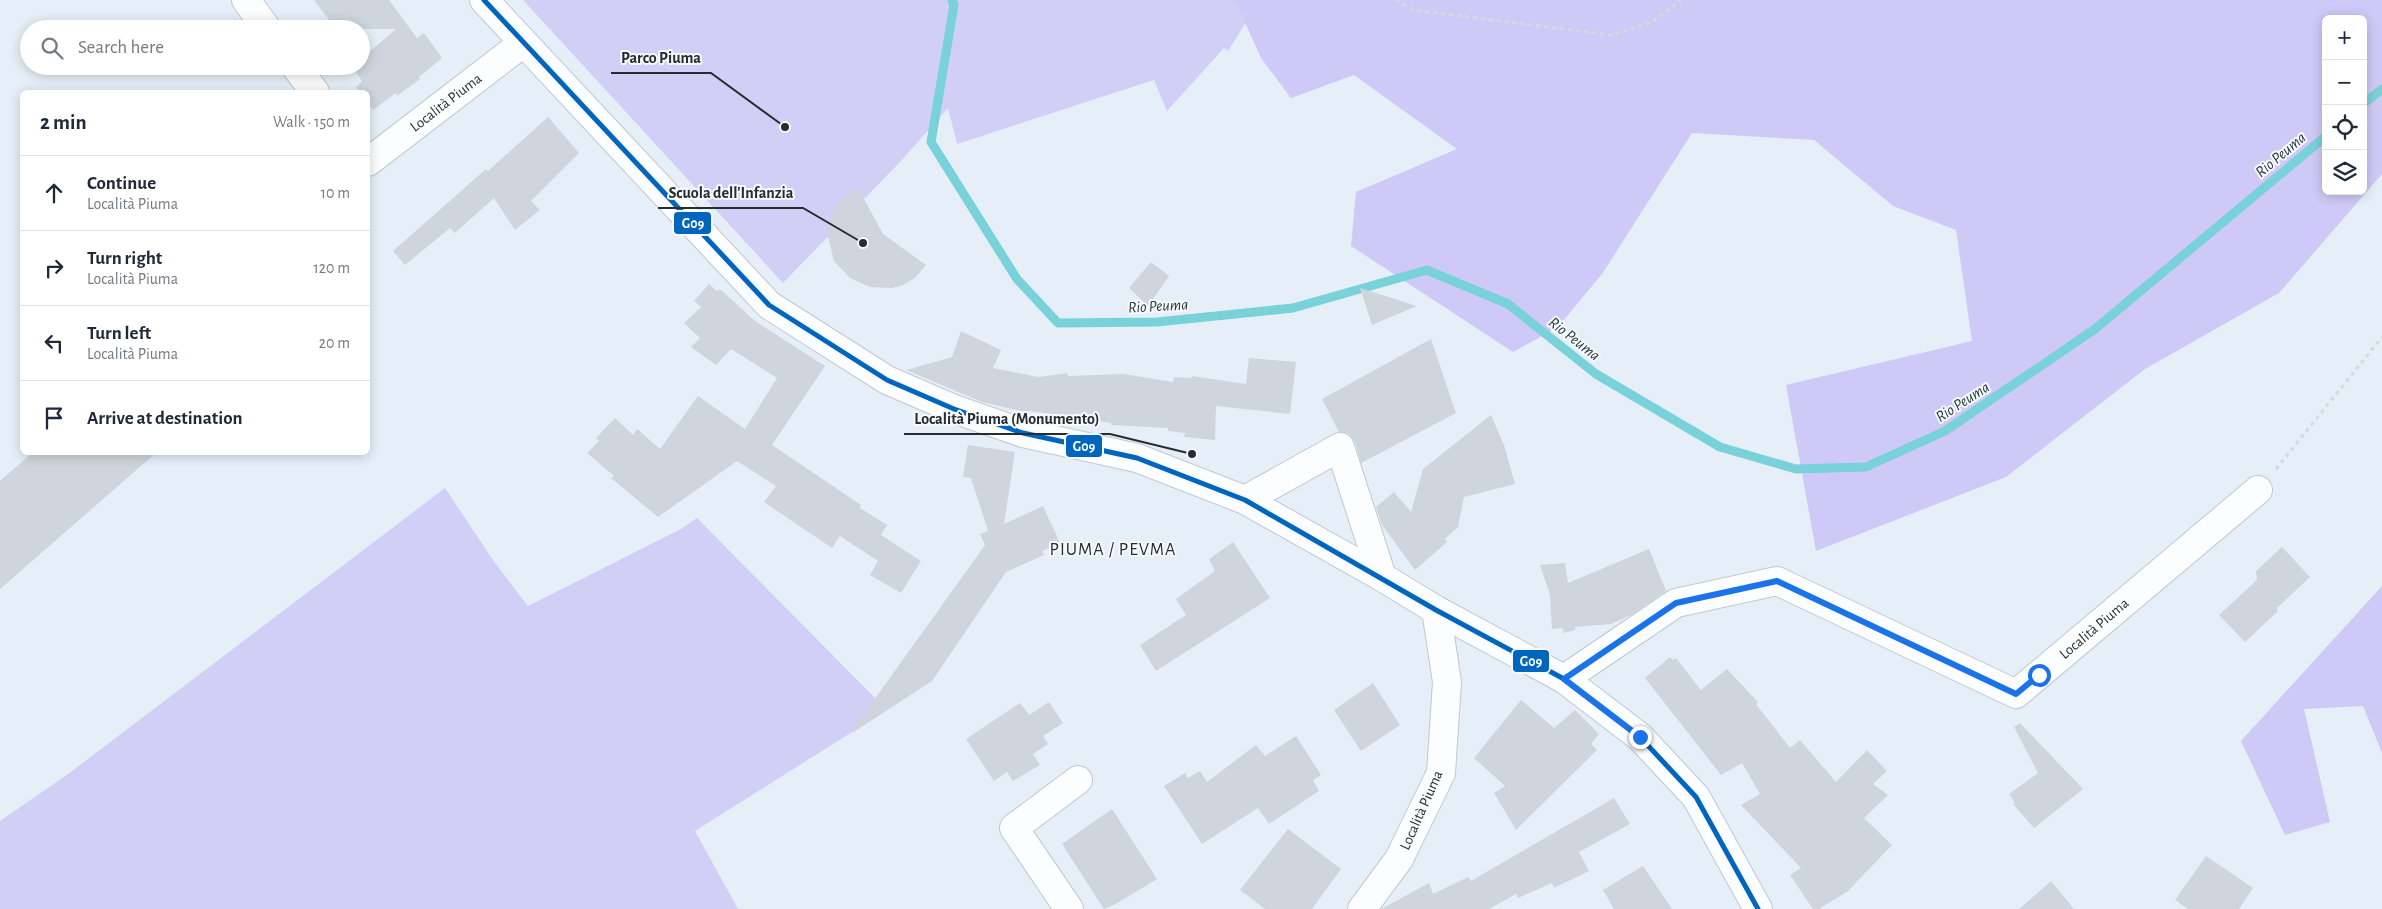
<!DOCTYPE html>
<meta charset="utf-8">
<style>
:root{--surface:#fff;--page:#f2f2f3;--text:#1f2937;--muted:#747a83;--line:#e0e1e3}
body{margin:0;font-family:"Alegreya Sans",sans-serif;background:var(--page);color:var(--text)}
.controls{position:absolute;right:15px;top:15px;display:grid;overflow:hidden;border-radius:8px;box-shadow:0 2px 12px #0003}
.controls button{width:45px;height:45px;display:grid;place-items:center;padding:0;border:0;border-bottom:1px solid var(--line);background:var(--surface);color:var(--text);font:25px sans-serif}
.stop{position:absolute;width:15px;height:15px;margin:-11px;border:4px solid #1a73e8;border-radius:50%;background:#fff}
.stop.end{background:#1a73e8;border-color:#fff;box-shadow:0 1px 5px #0008}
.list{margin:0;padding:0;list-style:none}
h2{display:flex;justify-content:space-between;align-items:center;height:65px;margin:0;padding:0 20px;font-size:21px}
h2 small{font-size:16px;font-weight:400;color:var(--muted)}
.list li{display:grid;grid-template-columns:32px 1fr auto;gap:15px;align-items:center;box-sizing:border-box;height:75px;padding:0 20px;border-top:1px solid var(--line)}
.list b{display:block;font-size:19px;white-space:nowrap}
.list p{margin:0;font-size:16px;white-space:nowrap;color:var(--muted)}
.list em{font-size:16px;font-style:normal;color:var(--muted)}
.icon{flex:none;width:28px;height:28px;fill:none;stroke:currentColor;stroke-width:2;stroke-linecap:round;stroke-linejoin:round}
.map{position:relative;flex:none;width:2382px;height:909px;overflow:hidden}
.search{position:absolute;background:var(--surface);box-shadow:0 2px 12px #0003;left:20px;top:20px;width:350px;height:55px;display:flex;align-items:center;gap:12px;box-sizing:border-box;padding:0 18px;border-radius:28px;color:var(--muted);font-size:19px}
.panel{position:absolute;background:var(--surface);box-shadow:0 2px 12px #0003;left:20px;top:90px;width:350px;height:365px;border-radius:8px}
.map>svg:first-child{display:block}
.green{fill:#d2cff7}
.forest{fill:#cec9f6;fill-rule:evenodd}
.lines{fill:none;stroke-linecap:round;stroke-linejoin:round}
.stream{stroke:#79d1da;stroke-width:9}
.building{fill:#cfd5dc}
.minor-casing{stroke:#c2c8cf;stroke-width:30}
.path{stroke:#d7dadc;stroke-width:3;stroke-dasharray:4 4;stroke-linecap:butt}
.minor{stroke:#fbfdfe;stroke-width:28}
.bus-1-casing{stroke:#f7fafd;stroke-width:9}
.bus-1{stroke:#0065bd;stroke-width:5}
.route{stroke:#1a73e8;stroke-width:6}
.labels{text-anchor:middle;stroke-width:4;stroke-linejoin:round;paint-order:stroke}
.street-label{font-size:15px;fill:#262c32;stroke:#f7fafd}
.water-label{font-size:16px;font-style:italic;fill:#1e3335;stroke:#f7fafd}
.quarter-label{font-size:18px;letter-spacing:1px;fill:#262c32;stroke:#f7fafd}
.leader{fill:none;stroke:#262c32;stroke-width:2}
.callout-dot{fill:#262c32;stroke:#f7fafd;stroke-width:2}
.callout-label{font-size:16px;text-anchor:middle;font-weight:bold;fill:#262c32;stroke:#f7fafd;stroke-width:4;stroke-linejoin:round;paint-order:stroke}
.line-badge{stroke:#f7fafd;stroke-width:2}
.badge-label{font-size:14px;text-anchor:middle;font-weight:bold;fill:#fff}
</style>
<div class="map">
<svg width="2382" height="909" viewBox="0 0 2382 909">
<rect width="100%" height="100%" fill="#e6eff7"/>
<g class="green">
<polygon points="523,0 1260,0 1228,51 1224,48 1167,111 1154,80 957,144 948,108 901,161 783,283"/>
<polygon points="445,488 495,563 528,606 681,529 697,518 887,710 695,831 738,909 0,909 0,821 68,774"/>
</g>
<g class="forest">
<path d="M1235,0h1147v174l-103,119 -134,76 -139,108 -190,74 -30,-166 186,-44 -16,-111 -63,-24 -79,-66 -122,-7 -90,141 -44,53 -45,25 -162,-106 5,-54 101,-43 -103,-74 -63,23 -30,-40zM2326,19h37v172h-37z"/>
<polygon points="2382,586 2382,753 2363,706 2304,709 2330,822 2285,835 2241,741"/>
</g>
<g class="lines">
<g class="stream">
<polyline points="952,0 954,5 931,142 1017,279 1058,323 1157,322 1293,308 1427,270 1508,304 1596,374 1720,447 1796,469 1866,467 1945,431 2095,329 2326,136"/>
<polyline points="2363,104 2382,89"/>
</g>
</g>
<g class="building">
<polygon points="314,0 389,0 417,38 424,33 442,58 419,77 420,79 397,96 396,93 373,110 368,103 368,92 360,92 356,87 362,81 353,67 361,66 361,59 396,29 336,29"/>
<polygon points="548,117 579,153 531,201 540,210 515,230 494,198 455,233 450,228 405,265 393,251 486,169 488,171"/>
<polygon points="858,188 883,234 926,265 915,278 903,285 892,288 870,287 850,278 834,261 828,237 830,219 836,206 845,196"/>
<polygon points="1151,262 1169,276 1148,306 1129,288"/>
<polygon points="709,284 717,291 720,289 755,321 825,366 772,445 861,505 860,508 887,525 881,535 921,561 901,593 870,575 878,561 840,536 832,548 764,502 776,486 737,461 658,517 611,478 614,476 587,453 599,441 596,438 615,418 633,435 637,429 660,449 698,396 745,429 777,378 731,349 716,365 691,347 700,338 684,323 701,307 694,301"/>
<polygon points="1360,288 1417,306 1372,325"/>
<polygon points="961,331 1001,350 993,368 1039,377 1067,373 1068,376 1124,374 1173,382 1174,377 1191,378 1192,376 1246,384 1249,358 1296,362 1290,414 1216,406 1215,440 1184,437 1185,433 1168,431 1168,428 1111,425 1111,423 1068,416 1029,411 1029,413 982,402 906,370 952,357"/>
<polygon points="1431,339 1456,413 1361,463 1355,442 1349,434 1339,432 1322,399"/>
<polygon points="1491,415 1504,445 1515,484 1464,497 1458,527 1445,539 1447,542 1415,570 1382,525 1376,507 1394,492 1411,512 1423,469"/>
<polygon points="968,445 1015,452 1004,524 1043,506 1060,543 1042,551 1044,555 1006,572 932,681 852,733 851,732 985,545 980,534 988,531 971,478 963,477"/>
<polygon points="33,452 157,452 0,589 0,481"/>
<polygon points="1233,542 1270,598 1156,671 1140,645 1186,615 1176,599 1215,571 1209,559"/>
<polygon points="2282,547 2310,577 2277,608 2277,612 2245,642 2219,615 2257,580 2256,571"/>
<polygon points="1649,549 1666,591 1631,615 1611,624 1575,627 1575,630 1564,633 1562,628 1552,629 1550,595 1540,565 1565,563 1568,583"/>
<polygon points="1670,657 1673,660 1676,658 1701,690 1727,669 1758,702 1756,704 1790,748 1800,740 1836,782 1867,750 1887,771 1873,784 1888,795 1864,818 1892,845 1848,891 1819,909 1813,909 1790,875 1801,868 1741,805 1760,794 1742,763 1721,775 1645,678"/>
<polygon points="1373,683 1400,725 1361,751 1334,710"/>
<polygon points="1521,700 1554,728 1575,710 1599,734 1591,744 1597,750 1516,830 1494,793 1505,786 1474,758"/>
<polygon points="1049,702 1063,723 1043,736 1048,744 1033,754 1040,765 1013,781 1007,772 994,781 966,739 1020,703 1029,715"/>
<polygon points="2020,723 2083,789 2034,828 2013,804 2015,803 2009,794 2038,773 2014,727"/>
<polygon points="1296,736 1321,775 1313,780 1319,791 1269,824 1258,808 1202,844 1164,786 1185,773 1188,778 1200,771 1207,782 1256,745 1265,756"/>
<polygon points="1614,798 1630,824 1579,852 1589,871 1554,888 1552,883 1518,898 1516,894 1489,909 1381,909 1429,883 1433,894 1468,877 1471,881"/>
<polygon points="1112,809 1157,879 1116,904 1104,909 1062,844"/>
<polygon points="1288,829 1341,869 1312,909 1265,909 1240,890"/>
<polygon points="2206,856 2253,888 2239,909 2188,909 2175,900"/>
<polygon points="1643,866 1672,909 1614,909 1603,890"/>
<polygon points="2051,881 2074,909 2019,909"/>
</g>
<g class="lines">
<g class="minor-casing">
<g id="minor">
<polyline points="246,0 267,29"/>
<polyline points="484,0 769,305 887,380 954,409 1023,433 1137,458 1245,500 1382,577 1436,610 1564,679 1640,737 1696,797 1758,909"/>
<polyline points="295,66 315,92"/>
<path id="s1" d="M368,162l155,-119"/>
<polyline points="1245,500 1340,447 1382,577"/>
<path id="s2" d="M1564,679l112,-76 101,-22 239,113 242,-204"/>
<polyline points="1069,909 1014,828 1078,780"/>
<polyline points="1362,909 1399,859 1441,773 1447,682 1436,610"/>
</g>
</g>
<g class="path">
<polyline points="1396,0 1413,10 1611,35 1652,22 1681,0"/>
<polyline points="2276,469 2382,337"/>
</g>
<use href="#minor" class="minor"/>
<g class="bus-1-casing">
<polyline id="bus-1" points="484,0 769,305 887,380 954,409 1023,433 1137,458 1245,500 1436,610 1564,679 1640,737 1696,797 1758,909"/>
</g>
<use href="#bus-1" class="bus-1"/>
</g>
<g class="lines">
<polyline class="route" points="1640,737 1564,679 1676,603 1777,581 2016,694 2039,675"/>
</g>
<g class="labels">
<g class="street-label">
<text dy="5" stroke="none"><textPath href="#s1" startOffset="98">Località Piuma</textPath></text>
<text dy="5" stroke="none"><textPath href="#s2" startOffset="605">Località Piuma</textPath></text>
<text transform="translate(1421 810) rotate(-66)" y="5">Località Piuma</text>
</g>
<g class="water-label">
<text transform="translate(2280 154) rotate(-40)" y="6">Rio Peuma</text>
<text transform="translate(1158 305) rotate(-3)" y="6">Rio Peuma</text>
<text transform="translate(1575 338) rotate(38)" y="6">Rio Peuma</text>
<text transform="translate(1962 401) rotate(-33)" y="6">Rio Peuma</text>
</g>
<g class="quarter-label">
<text x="1113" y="555">PIUMA / PEVMA</text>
</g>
</g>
<path class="leader" d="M785 127L711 73H611M863 243L803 208H658M1192 454L1110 434H904"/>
<g class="callout-dot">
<circle cx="785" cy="127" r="5"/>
<circle cx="863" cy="243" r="5"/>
<circle cx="1192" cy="454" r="5"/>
</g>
<g class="callout-label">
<text x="661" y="63">Parco Piuma</text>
<text x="731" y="198">Scuola dell'Infanzia</text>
<text x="1007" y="424">Località Piuma (Monumento)</text>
</g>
<g class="line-badge">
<rect x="673" y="211" width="39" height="24" rx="5" fill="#0065bd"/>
<rect x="1065" y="434" width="38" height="24" rx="5" fill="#0065bd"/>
<rect x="1512" y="649" width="38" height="24" rx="5" fill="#0065bd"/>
</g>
<g class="badge-label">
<text x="693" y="228">G09</text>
<text x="1084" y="451">G09</text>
<text x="1531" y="666">G09</text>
</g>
</svg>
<div class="controls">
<button>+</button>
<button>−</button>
<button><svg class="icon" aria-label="locate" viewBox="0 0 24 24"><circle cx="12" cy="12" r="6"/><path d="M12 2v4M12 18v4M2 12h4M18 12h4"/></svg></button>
<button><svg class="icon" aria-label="layers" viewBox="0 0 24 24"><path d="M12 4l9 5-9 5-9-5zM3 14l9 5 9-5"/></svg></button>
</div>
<div class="stop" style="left:2039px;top:675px"></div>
<div class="stop end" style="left:1640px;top:737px"></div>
<div class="search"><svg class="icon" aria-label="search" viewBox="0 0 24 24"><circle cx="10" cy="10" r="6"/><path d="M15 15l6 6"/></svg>Search here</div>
<section class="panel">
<h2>2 min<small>Walk · 150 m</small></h2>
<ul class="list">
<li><svg class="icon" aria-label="ahead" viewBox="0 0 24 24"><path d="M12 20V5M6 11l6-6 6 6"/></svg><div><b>Continue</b><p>Località Piuma</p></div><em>10 m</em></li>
<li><svg class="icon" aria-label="right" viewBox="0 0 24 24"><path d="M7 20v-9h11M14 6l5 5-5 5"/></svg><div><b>Turn right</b><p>Località Piuma</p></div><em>120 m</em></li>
<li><svg class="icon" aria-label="left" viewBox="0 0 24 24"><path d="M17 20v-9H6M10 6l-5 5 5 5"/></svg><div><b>Turn left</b><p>Località Piuma</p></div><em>20 m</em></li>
<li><svg class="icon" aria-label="arrive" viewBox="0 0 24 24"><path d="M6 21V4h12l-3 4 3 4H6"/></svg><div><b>Arrive at destination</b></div></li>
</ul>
</section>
</div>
